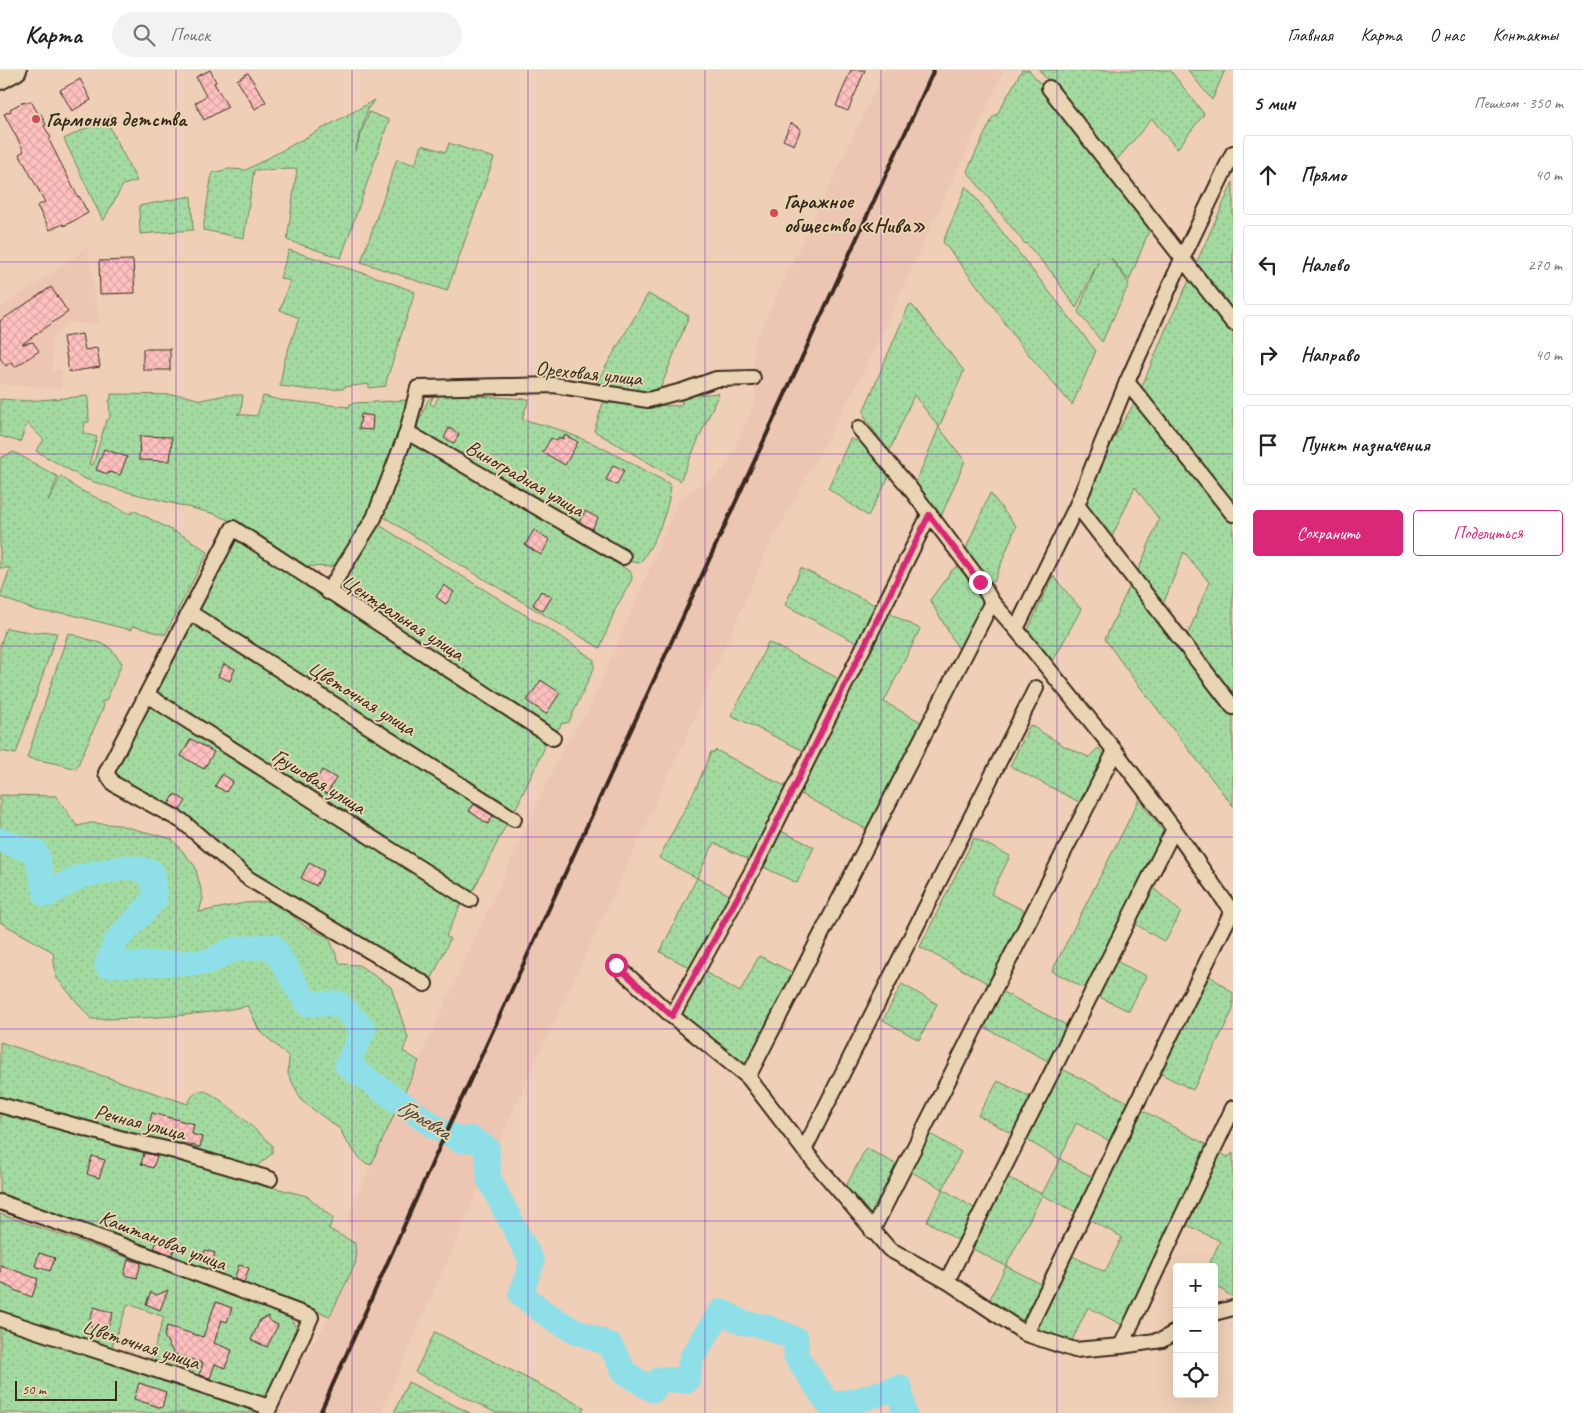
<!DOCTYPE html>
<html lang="ru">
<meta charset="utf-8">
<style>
:root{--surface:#fff;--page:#f2f2f2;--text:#222;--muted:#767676;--line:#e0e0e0;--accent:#db2777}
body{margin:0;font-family:Caveat,sans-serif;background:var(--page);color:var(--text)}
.controls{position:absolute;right:15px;bottom:15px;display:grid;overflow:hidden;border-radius:5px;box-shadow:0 5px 20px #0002}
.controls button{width:45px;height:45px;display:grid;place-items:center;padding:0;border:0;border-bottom:1px solid var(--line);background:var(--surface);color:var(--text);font:25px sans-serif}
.scale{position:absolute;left:15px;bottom:12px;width:102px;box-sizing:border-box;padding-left:5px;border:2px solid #3b2a1e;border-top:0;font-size:14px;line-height:18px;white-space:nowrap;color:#3b2a1e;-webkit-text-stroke:4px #e9d5b3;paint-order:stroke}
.stop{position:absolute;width:15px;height:15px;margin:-11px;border:4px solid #db2777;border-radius:50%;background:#fff}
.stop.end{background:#db2777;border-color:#fff;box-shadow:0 1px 5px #0008}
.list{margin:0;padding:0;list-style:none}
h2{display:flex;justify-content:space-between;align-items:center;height:65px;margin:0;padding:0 20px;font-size:21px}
h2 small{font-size:16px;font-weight:400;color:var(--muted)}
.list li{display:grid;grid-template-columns:32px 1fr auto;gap:15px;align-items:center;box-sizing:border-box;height:80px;margin:0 10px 10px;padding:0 10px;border:1px solid var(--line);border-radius:5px}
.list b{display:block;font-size:19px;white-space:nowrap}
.list em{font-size:16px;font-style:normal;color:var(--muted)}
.actions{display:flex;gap:10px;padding:15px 20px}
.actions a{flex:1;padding:11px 0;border:1px solid var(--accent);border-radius:5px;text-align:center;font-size:18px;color:var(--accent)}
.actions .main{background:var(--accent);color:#fff}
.icon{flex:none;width:28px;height:28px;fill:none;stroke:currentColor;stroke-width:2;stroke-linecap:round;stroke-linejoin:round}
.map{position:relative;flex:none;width:1233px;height:1343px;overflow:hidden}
header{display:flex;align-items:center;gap:30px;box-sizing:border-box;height:70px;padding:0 25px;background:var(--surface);border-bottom:1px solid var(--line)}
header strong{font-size:24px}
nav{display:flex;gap:28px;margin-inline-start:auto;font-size:18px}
.search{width:350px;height:45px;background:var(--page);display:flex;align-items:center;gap:12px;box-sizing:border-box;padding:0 18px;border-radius:28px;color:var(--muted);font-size:19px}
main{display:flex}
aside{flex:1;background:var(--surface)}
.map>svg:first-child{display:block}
.built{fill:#edc5b3}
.grass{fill:url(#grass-dots);stroke:#6e825e}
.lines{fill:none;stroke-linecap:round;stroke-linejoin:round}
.river{stroke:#8fdfe9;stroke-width:25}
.building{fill:url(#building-cross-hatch);stroke:#3b2a1e}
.street-casing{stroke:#3b2a1e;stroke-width:18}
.secondary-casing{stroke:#3b2a1e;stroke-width:24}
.street{stroke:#e9d5b3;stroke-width:14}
.secondary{stroke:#e9d5b3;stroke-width:20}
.rail{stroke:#3b2a1e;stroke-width:4}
.route{stroke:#db2777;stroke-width:6}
.grid{fill:none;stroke:#7b2cbf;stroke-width:1;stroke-opacity:0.55}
.poi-dot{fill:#d1495b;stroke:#e9d5b3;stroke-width:2}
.labels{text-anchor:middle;stroke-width:4;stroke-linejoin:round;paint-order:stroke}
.poi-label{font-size:21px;font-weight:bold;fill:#3b2a1e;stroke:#e9d5b3;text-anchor:start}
.street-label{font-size:21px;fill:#3b2a1e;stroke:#e9d5b3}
.water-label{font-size:22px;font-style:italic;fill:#48453c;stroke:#e9d5b3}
</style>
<header>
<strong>Карта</strong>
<div class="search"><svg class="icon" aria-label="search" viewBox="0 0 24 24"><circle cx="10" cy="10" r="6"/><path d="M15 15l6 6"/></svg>Поиск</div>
<nav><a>Главная</a><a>Карта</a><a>О нас</a><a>Контакты</a></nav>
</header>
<main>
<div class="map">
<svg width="1233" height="1343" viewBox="0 0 1233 1343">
<defs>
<pattern id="grass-dots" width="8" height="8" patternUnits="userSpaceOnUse" patternTransform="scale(1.25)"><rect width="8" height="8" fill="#a2da9f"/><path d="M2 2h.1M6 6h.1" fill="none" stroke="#8cbb88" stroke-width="1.8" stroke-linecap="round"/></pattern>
<pattern id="building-cross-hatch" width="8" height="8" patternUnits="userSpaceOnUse" patternTransform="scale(1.25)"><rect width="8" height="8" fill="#fec1bf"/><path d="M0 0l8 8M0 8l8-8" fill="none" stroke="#dba6a4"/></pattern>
</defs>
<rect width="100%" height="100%" fill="#efcfb7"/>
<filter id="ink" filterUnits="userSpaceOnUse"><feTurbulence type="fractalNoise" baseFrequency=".02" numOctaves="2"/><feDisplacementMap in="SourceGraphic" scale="10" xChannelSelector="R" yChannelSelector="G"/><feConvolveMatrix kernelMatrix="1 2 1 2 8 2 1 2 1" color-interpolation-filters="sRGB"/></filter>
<g filter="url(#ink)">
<g class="built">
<polygon points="885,0 1004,0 864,301 765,484 684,672 510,1047 381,1343 277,1343 295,1302 331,1246 356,1192 356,1172 347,1150 377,1081 563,678 590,638 680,428 712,408 726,397 756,329 753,275"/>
<polygon points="87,178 99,253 86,254 75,252 68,253 52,268 52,301 62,300 61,318 0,314 0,239"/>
</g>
<g class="grass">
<polygon points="1022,0 1029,0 1153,151 1129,211 1111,188 1129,214 1102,272 1078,242 1098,192 1076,238 1052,203 1026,173 1025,174 967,101 994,45 996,46"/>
<polygon points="1039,0 1170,0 1204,44 1177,79 1152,49 1114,93"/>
<polygon points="1188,0 1225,0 1212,30"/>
<polygon points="375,30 368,38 355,81 369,42 389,50 341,188 287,170 297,99 254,100 244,168 203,160 212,103 229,99 246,100"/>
<polygon points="111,46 113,50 110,56 112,62 137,111 123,115 103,151 64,69"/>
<polygon points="449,73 494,88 447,221 361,192 397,89 415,95 422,75 446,82"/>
<polygon points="1233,112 1233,246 1194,198"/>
<polygon points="966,116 1096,281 1072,335 1018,272 994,237 943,172"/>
<polygon points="191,126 193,160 140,164 139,136"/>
<polygon points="289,180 379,208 415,222 386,312 386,316 369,318 369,314 344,317 343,319 312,320 280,316 284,292 299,248 280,240 290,211 280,208"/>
<polygon points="1191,206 1233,259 1233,439 1140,321 1165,261"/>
<polygon points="648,224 689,246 659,322 630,322 594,317"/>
<polygon points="909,235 913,236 964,301 939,357 965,391 939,451 914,417 939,357 914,325 889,382 865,348 864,340"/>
<polygon points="719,323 680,411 594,361 603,333 681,336 682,328 686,326"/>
<path d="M111,324l71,1 19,5 25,-5h17l-2,17 -4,2 20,2 6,-20 17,4 69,7 1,-3 5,-1 55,-3 -2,9c-19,52 -37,109 -69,156h-8v2l-22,-1 -2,3 -67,-43 -25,-12 -99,-25 -31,-10 -49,-28 8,-11 -17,-17 -7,19 -20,-6v-37l27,2 61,-5 1,26h-4l-2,11 14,4 -8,27 4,1 13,-44 4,-3 -1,-18h2z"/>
<path d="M440,324l89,5 -7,20 36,10 41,17 69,37 3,3c-3,27 -15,55 -31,77l-8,-1 -9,-5 -202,-124 -4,-7 11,-26 5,-3 -3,7 4,2z"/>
<polygon points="1136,330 1233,453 1233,632 1185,569 1190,559 1209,512 1184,482 1162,537 1137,504 1159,449 1135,417 1111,469 1084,436 1105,384"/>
<polygon points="850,369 861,372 889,407 868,446 828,418"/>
<polygon points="411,372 417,372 631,502 632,509 615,540 600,578 457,493 384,447 382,445 393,416 396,413 394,412"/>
<polygon points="14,382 58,407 48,431 61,406 76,418 126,442 131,444 133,440 189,469 208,482 165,565 133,556 130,560 65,543 51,543 35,540 0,527 10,498 0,498 0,388"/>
<polygon points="990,423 1016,456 994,512 987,512 964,483"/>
<polygon points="379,455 566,570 594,590 594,598 569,652 561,654 560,657 555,662 339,521 340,517 342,517 342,512 351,499 353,499 375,457"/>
<polygon points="235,469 240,471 545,667 544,679 516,738 510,740 197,540 231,473"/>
<polygon points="958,496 985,532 964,575 958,578 930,530 952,500"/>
<polygon points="801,498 877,536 859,574 785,535"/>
<polygon points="1053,506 1081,539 1051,595 1026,564"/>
<polygon points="1130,515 1206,611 1215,629 1233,646 1233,736 1130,604 1105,569"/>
<polygon points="885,541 920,559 884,632 921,652 868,760 795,721"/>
<polygon points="192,550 505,747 507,753 474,819 468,821 154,623"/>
<polygon points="6,558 37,563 40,563 42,561 57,563 16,684 0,681 0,576"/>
<polygon points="68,563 106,575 112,580 122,593 106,631 101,632 104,636 76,699 59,694 27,688"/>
<polygon points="768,572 841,610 806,682 731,645 752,608"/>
<polygon points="149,631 463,830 446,866 450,869 432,908 408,898 318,848 116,710 113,702"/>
<polygon points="1030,655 1064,676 1089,687 1098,678 1105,686 1083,734 1010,696"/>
<polygon points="716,680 788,718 752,791 714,773 697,808 734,827 694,900 660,882 697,808 659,788 697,716 711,682 715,682"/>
<path d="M0,725l56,1 21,30 14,-3 28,2 53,14 23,27 8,32 -4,14 46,-9 29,-2 31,25 24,12 11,26 19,1 32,22 17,51 -5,13 16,10 -48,104 -8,-3 -18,-22 -4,-10 -39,-29 -14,-27 1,-17 -30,-27 -11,-24c-52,10 -105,13 -157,13l-35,-42 -3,-25 -53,-30z"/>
<polygon points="1139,730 1167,766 1088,920 1052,901"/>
<polygon points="777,759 814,777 797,813 759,795"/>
<polygon points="974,768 1010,786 991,824 1027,842 991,915 920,877"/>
<polygon points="1151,816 1181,842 1165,872 1132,852"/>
<polygon points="759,886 796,904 750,994 741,996 681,945 703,901 740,922"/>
<polygon points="1112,889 1146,906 1129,941 1095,925"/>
<polygon points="1210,906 1233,923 1233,940 1193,1020 1157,1002"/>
<polygon points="902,914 937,934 919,970 883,950"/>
<polygon points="997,919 1070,957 1052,993 980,955"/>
<path d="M0,972l188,62c2,-6 8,-15 16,-13 13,2 56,43 68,54v9l-18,14 -122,-31 -132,-36z"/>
<polygon points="1058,997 1132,1034 1113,1073 1076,1053 1060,1089 1096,1109 1078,1143 1042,1125 1006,1196 1043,1215 1025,1251 988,1233 1006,1196 969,1177 1005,1106 1042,1124 1060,1089 1023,1068"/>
<polygon points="998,1011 1034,1029 1016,1066 978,1045"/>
<polygon points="1138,1038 1211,1077 1124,1256 1088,1237 1071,1273 1035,1262 1051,1219 1068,1184 1105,1202 1122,1167 1086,1148"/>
<polygon points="0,1041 161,1083 240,1105 275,1118 307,1126 333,1148 329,1159 355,1173 356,1192 330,1246 284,1229 283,1230 0,1132"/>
<polygon points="927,1062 961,1082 943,1119 979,1141 962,1173 927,1151 943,1119 908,1100"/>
<path d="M866,1078l35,19c-6,12 -20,48 -34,50l-23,-27z"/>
<polygon points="1217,1081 1228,1087 1233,1083 1233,1227 1214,1215 1214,1197 1208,1197 1220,1171 1183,1153"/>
<polygon points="0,1144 219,1219 290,1246 296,1258 270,1322 261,1327 150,1292 164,1247 128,1234 111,1279 35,1252 33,1256 0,1244"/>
<polygon points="0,1255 258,1337 262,1343 0,1343"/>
<polygon points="435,1262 584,1337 581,1343 496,1343 415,1302"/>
<polygon points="408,1312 470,1343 394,1343"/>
</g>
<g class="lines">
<polyline class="river" points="0,770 36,782 46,825 81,806 128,797 152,802 155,829 116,871 107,895 208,892 234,879 273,876 307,934 338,933 364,959 347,995 435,1057 462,1071 470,1068 487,1078 489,1109 532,1192 521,1224 543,1242 571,1259 610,1275 625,1303 653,1320 660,1309 687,1311 691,1289 721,1241 743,1253 764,1256 796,1269 796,1286 829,1335 858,1330 900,1317 904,1343"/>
</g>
<g class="building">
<polygon points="210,0 216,12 214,13 228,37 204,50 195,33 206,26 196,7"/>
<polygon points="851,0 865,0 848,41 836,36"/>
<polygon points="248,3 266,32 255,39 237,10"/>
<polygon points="80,9 91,30 72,41 60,20"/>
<polygon points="25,31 26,33 31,31 39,45 41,44 46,55 44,56 51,68 49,70 78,127 79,126 88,143 64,156 63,154 50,160 37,136 45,132 23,91 19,84 24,81 4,44 11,41 10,39"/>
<polygon points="791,53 801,59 794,75 783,70"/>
<polygon points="133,190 135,223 100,224 99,191"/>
<polygon points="51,217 68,242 22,274 33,272 39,281 15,297 11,292 6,296 0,288 0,251"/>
<polygon points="82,264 85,280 97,278 100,297 69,302 63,267"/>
<rect x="143" y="279" width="27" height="21"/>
<polygon points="361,344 373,346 372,360 359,359"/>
<polygon points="449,358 459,364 454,373 444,368"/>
<polygon points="565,365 578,372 565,395 543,382 551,368 557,371 559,367 563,369"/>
<polygon points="140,366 172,367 170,391 139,390"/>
<polygon points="104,379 127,387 120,405 109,402 108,404 96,400"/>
<polygon points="613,395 624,400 617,415 606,410"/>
<polygon points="585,441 598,448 592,459 579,452"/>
<polygon points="534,460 550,470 541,485 525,475"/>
<polygon points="444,515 454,522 446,534 436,527"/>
<polygon points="541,521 552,527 543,541 533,535"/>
<polygon points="224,594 235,599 230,611 218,606"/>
<polygon points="541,610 560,623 546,644 527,631"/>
<polygon points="191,669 214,682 204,699 181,686"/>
<polygon points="322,700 336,708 327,724 313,716"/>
<polygon points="222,704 233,711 226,722 215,716"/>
<polygon points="175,724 186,731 180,740 169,734"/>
<polygon points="474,734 493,746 488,754 469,741"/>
<polygon points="309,793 324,801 316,816 301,808"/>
<polygon points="152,1043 194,1054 192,1064 202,1067 200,1077 181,1073 182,1068 148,1059"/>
<polygon points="144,1083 157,1086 153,1098 141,1094"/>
<polygon points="92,1086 105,1090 99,1108 87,1104"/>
<polygon points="164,1169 176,1174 172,1185 154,1178 157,1171 162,1173"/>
<polygon points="205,1180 215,1183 212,1194 202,1192"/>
<polygon points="39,1183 55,1188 50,1201 35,1196"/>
<polygon points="128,1189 141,1193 137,1208 124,1205"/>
<polygon points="0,1195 38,1209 32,1227 14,1220 14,1219 0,1213"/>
<polygon points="239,1195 249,1198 244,1212 234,1209"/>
<polygon points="168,1220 160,1240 146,1234 151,1222 157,1225"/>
<polygon points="216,1232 232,1238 227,1252 222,1250 214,1273 232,1280 225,1298 215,1294 210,1308 199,1305 203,1293 174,1284 164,1266 167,1256 203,1267"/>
<polygon points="94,1237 113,1243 106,1262 88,1255"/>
<polygon points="268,1246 270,1251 278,1255 267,1277 251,1270 260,1250"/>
<polygon points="139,1313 166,1322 162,1338 134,1329"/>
</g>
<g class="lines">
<g class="street-casing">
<g id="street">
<polyline points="1049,18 1233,253"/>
<polyline points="1127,312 1233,444"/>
<polyline points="859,358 909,417 980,511 992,532 1016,559 1115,681 1174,759 1233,843"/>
<polyline points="407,362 623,487"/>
<polyline points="1077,435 1233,637"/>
<polyline points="328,522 374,448 407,362 418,318 554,315 648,330 682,321 716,309 753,308"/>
<polyline points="189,542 514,749"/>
<polyline points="1016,559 1077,435 1127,312 1182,189 1233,83"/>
<polyline points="147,625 470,830"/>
<polyline points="616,895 672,946 748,1007 804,1080 889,1179 947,1211 1026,1264 1075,1280 1121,1276 1162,1270 1177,1261"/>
<polyline points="425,914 249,809 182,751 114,714 106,703 233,458 553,668"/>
<polyline points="672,946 757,792 929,445"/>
<polyline points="748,1007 992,532"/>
<polyline points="0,1035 127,1070 175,1081 270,1109"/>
<polyline points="804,1080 1036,618"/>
<polyline points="0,1132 118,1174 311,1247 267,1343"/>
<polyline points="872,1161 1115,681"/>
<polyline points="947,1211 1174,759"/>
<polyline points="1214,1243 1233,1238"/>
<polyline points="0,1249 269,1337"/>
<polyline points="1026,1264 1129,1049 1232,841"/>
<polyline points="1121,1276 1233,1038"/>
</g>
</g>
<g class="secondary-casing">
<polyline id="secondary" points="0,9 16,0"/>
</g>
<use href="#street" class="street"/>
<use href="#secondary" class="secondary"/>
<polyline class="rail" points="320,1343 439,1078 934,0"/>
</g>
</g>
<g class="lines" filter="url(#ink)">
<polyline class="route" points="616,895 672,946 757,792 929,445 980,512"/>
</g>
<path class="grid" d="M176,0v1343M352,0v1343M528,0v1343M705,0v1343M881,0v1343M1057,0v1343M0,192h1233M0,384h1233M0,576h1233M0,767h1233M0,959h1233M0,1151h1233"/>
<g class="poi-dot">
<circle cx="36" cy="49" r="5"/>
<circle cx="774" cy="143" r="5"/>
</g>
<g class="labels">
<g class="poi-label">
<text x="46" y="56">Гармония детства</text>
<text x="784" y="138">Гаражное<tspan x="784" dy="24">общество «Нива»</tspan></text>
</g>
<g class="street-label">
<text transform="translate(589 303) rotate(6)" y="7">Ореховая улица</text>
<text transform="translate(525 408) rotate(30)" y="7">Виноградная улица</text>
<text transform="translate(403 547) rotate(33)" y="7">Центральная улица</text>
<text transform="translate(362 628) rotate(32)" y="7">Цветочная улица</text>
<text transform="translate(319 711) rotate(32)" y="7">Грушовая улица</text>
<text transform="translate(140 1052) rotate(14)" y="7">Речная улица</text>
<text transform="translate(163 1170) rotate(21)" y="7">Каштановая улица</text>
<text transform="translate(141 1274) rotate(18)" y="7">Цветочная улица</text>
</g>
<g class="water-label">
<text transform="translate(425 1048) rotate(32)" y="8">Гурьевка</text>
</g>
</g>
</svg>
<div class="controls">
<button>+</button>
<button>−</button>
<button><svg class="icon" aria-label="locate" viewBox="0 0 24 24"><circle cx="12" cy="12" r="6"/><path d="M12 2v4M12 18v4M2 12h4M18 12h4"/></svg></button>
</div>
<div class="scale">50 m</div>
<div class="stop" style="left:616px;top:895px"></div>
<div class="stop end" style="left:980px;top:512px"></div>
</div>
<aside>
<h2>5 мин<small>Пешком · 350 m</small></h2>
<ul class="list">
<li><svg class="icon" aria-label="ahead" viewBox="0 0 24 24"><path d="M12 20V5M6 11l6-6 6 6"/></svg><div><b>Прямо</b></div><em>40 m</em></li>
<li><svg class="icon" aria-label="left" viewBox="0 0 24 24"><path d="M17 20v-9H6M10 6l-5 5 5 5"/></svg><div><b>Налево</b></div><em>270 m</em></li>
<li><svg class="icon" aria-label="right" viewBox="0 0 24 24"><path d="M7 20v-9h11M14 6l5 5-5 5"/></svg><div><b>Направо</b></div><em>40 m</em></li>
<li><svg class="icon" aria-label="arrive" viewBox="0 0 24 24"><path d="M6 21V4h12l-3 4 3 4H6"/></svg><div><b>Пункт назначения</b></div></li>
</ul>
<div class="actions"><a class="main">Сохранить</a><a>Поделиться</a></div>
</aside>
</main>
